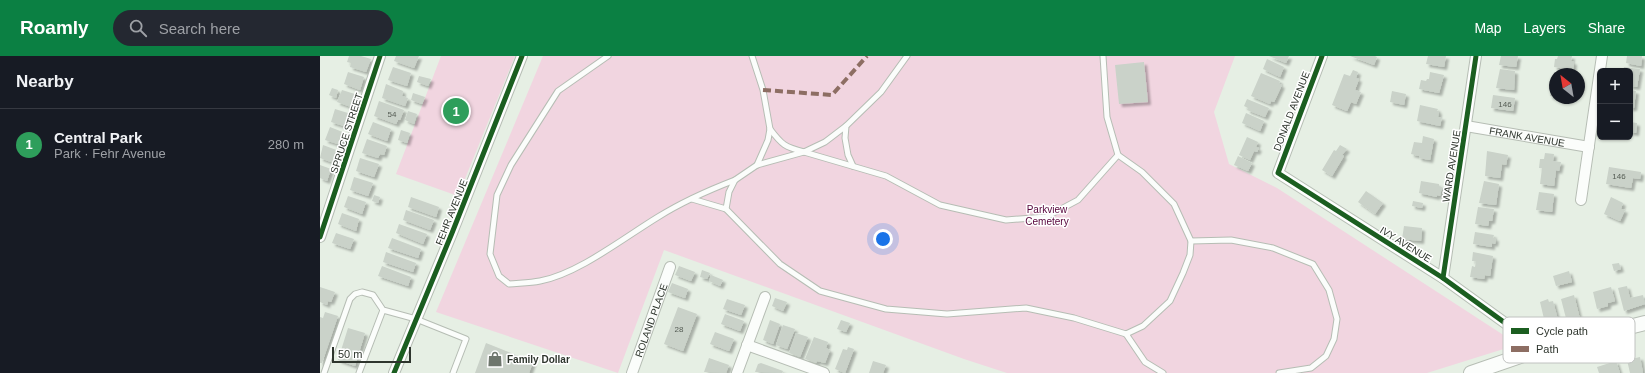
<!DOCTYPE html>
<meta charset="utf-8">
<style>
:root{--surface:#171b24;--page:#242831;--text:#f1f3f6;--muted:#9ea1a6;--line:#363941;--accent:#0b8043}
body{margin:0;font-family:Arial,sans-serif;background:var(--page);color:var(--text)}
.controls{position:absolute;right:12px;top:12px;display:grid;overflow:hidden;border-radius:6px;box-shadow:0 1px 3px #0004}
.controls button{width:36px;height:36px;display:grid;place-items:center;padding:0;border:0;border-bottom:1px solid var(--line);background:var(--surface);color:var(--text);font:20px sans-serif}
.compass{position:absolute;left:1229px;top:12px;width:36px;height:36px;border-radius:50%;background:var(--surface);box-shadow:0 1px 3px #0004;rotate:329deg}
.scale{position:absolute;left:12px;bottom:10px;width:79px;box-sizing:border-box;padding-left:4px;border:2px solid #2e352d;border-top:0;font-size:11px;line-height:14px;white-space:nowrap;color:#2e352d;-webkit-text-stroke:3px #fff;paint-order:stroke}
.you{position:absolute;left:563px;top:183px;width:14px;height:14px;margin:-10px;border:3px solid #fff;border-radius:50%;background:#1a73e8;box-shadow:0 0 0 6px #1a73e833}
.badge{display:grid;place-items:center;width:26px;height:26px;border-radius:50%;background:var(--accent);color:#fff;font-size:13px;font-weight:700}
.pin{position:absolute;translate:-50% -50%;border:2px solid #fff;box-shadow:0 1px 4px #0006}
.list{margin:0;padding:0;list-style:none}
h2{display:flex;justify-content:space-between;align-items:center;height:52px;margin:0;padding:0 16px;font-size:17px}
h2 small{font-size:13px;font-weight:400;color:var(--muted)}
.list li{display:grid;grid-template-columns:26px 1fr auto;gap:12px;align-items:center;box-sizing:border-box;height:72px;padding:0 16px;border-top:1px solid var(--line)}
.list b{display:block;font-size:15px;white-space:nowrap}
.list p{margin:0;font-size:13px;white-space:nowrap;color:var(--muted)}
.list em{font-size:13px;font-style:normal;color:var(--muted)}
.icon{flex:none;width:22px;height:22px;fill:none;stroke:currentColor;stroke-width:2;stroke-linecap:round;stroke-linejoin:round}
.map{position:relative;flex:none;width:1325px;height:317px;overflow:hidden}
header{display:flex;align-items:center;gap:24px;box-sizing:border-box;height:56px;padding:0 20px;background:var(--accent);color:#fff}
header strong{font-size:19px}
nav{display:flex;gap:22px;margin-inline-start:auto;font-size:14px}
.search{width:280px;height:36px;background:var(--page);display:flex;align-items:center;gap:10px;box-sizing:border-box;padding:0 14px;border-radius:22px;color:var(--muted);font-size:15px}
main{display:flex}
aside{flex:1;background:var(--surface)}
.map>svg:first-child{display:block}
.green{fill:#f1d5e0}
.building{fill:#cad2c9;filter:url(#shadow)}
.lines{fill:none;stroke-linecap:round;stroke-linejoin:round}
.lane-casing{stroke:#b6bdb4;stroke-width:7}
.street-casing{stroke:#b6bdb4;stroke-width:12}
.secondary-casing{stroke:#b6bdb4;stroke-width:16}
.lane{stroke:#fbfdfb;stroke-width:5}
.street{stroke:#fbfdfb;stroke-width:10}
.secondary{stroke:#fbfdfb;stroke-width:14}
.quiet{stroke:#8d6e63;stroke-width:4;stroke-dasharray:8 4;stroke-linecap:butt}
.cycleway-casing{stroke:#fff;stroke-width:8}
.cycleway{stroke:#1b5e20;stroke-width:5}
.labels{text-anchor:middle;stroke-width:3;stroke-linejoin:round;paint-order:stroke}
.number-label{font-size:8px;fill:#555c54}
.street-label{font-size:10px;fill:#2e352d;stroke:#fff}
.park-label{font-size:10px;fill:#55033a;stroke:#fff}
.poi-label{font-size:10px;font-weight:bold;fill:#2e352d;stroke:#fff;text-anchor:start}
.key{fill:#fff;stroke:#c0c2c0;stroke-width:1}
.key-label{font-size:11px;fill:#2e352d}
</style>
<header>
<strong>Roamly</strong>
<div class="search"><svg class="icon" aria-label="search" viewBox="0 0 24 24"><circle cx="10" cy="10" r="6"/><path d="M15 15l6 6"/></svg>Search here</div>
<nav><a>Map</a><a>Layers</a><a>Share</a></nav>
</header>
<main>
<aside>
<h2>Nearby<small></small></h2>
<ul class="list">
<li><span class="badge" style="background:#2e9e5b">1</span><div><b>Central Park</b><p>Park · Fehr Avenue</p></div><em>280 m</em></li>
</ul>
</aside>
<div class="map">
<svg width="1325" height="317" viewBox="0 0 1325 317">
<defs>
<filter id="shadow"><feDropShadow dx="3" dy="3" stdDeviation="1" flood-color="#0004"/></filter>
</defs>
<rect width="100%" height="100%" fill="#e6efe4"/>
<g class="green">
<polygon points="121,0 195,0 138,140 76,118"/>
<polygon points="223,0 915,0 894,56 909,108 957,132 1185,280 1190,291 1107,317 687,317 644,303 344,194 298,317 116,256"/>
</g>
<g class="building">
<polygon points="29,0 41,0 51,3 46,16 30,11 31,7 27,6"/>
<polygon points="76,0 99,0 94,12 74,5"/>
<polygon points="949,0 969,0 966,7"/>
<polygon points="1030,0 1055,0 1057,1 1054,9"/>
<polygon points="1108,0 1126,0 1124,11 1106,8"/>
<polygon points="1181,0 1198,0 1196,11 1179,9"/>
<polygon points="1238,0 1252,0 1251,5 1254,6 1253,14 1234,11 1235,3 1237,3"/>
<polygon points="1307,0 1322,0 1321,10 1306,7"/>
<polygon points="947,3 964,11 960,21 943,13"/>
<polygon points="824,6 828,46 799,48 795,9"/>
<polygon points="73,11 91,17 87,30 68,24"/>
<polygon points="1304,11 1320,13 1317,31 1310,30 1310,15 1303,15"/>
<polygon points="1180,13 1195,15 1194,34 1176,32"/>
<polygon points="1033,14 1038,16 1036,22 1039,23 1035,34 1041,36 1036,48 1031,46 1027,55 1012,49 1024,18 1030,20"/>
<polygon points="28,16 44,21 40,34 24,28"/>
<polygon points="1110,16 1124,19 1119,37 1099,33 1101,24 1106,25 1107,23 1109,23"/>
<polygon points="1234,16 1243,17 1235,18 1235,41 1230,40"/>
<polygon points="941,17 960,25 959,28 962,29 954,46 951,45 950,48 931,40"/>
<polygon points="99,20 111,23 108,30 97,26"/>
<polygon points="66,28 83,35 82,40 88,42 85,50 62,42"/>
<polygon points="12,32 18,34 16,42 9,39"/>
<polygon points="22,34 38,39 34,52 17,46"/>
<polygon points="1310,34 1316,35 1314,52 1310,52"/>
<polygon points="1072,35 1086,38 1084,49 1070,46"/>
<polygon points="93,37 105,41 102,48 91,44"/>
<polygon points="1173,39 1195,42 1193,55 1171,52"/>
<polygon points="927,43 949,52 945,61 927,54 928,52 924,50"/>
<polygon points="59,45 84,54 80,64 78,64 76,68 54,60"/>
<polygon points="1100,49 1118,53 1117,55 1119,55 1118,61 1122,61 1120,70 1097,65"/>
<polygon points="15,53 31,58 27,71 11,66"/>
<polygon points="88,55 97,58 94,68 85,64"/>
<polygon points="926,57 944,65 940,75 922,67"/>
<polygon points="53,66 71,73 67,85 48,78"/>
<polygon points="1310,66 1317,67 1316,77 1310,76"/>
<polygon points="10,71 25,77 21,89 5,84"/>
<polygon points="81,74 90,77 87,87 78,84"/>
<polygon points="1103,80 1114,83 1110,104 1099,102 1099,100 1091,98 1094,86 1102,87"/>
<polygon points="927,81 938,86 936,91 939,92 937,96 934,95 930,104 919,99"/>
<polygon points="47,83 67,90 64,99 60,98 58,102 42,97"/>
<polygon points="3,89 19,95 14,107 0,102"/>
<polygon points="1020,89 1027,93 1022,99 1024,100 1012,120 1002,114 1014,94 1016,95"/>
<polygon points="1167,95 1188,99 1186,109 1182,108 1180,122 1165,120"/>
<polygon points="1225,97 1234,98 1233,105 1241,106 1239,115 1236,114 1234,130 1220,128 1222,112 1219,112 1220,103 1224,103"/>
<polygon points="918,100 932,107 928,115 914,109"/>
<polygon points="40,102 59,108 54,121 36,115"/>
<polygon points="0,109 11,113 7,125 0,122"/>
<polygon points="1289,111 1321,116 1320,123 1313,122 1311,132 1286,128"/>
<polygon points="34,121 53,127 48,140 30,134"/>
<polygon points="1101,125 1119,128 1119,130 1122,131 1120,140 1117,139 1117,141 1099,137"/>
<polygon points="1164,125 1179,128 1176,149 1159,147"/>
<polygon points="1046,135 1063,147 1055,158 1038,146"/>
<polygon points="1219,136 1234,138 1232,156 1216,154"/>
<polygon points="54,139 60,141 58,147 52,145"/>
<polygon points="28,140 46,146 42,158 24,151"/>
<polygon points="91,141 119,151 116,161 88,151"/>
<polygon points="1291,141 1303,147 1301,153 1305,154 1300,165 1284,158"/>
<polygon points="1093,145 1103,147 1102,152 1092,150"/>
<polygon points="1158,151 1174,153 1172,165 1169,165 1168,170 1155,168"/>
<polygon points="86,154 114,164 110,174 83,164"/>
<polygon points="22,157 39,163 36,175 18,168"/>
<polygon points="79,168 107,178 103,188 76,177"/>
<polygon points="1084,170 1102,172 1101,185 1082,183"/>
<polygon points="1155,176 1174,179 1173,182 1176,182 1175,188 1172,187 1172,191 1153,188"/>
<polygon points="16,177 34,183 30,193 12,187"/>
<polygon points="72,182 101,193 98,202 68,192"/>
<polygon points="66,196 96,207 93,216 63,206"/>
<polygon points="1153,196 1173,200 1170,220 1165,219 1164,223 1150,221 1152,210 1155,211 1156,205 1152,205"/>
<polygon points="1299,207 1301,213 1294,215 1292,208"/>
<polygon points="62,210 91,221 88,230 58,220"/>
<polygon points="359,210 375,216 371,225 355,219"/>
<polygon points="382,214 390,217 387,223 380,221"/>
<polygon points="1249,215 1252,226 1236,230 1233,220"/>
<polygon points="391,219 403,224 400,230 389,225"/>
<polygon points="352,227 368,233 365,242 348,236"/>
<polygon points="1307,230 1310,242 1323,239 1325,248 1304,255 1298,232"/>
<polygon points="0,231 15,236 11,246 8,245 7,249 0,246"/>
<polygon points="1291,231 1295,245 1288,247 1288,250 1277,253 1273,236"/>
<polygon points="1254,239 1260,263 1247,266 1241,243"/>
<polygon points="455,242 467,246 463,255 452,250"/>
<polygon points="407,243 425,249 421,259 403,253"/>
<polygon points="1228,243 1229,246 1233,245 1239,268 1226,271 1220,246"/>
<polygon points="358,251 377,258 363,295 344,288"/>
<polygon points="5,256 18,260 2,307 0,307 0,261 3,262"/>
<polygon points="405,258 424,265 420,275 401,268"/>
<polygon points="450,264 460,268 453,288 443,284"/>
<polygon points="521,264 530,267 526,276 517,273"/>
<polygon points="463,269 475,273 467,293 456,289"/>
<polygon points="28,272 45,277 35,310 18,304"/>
<polygon points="395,276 414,283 409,295 390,288"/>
<polygon points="476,277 488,281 480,301 469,297"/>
<polygon points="494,281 508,286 506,292 510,294 505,307 497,305 496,307 485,303"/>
<polygon points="166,287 213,306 209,317 155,317"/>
<polygon points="528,291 534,293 525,317 515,313 523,293 527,294"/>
<polygon points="1320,301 1323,317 1310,317 1307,304"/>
<polygon points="389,302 409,309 406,317 384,316"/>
<polygon points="553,305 566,309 563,317 549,317"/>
<polygon points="1296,305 1300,317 1279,317 1277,311"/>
<polygon points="441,307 463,315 462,317 435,316 438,308"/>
</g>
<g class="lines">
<g class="lane-casing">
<g id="lane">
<path d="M288,0l-50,35 -47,74 -14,30 -7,59 9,22 10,8c10,-1 21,-1 31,-3 38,-7 85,-44 118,-64 24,-15 51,-27 77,-37"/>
<polyline points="432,0 443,34 450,73 448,84 437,109"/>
<path d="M450,73c12,16 15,18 34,23l21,-10 21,-16"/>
<polyline points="533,110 528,99 525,82 526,70 561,36 587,0"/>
<polyline points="372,143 406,153 460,208 500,235 566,253 627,258 706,252 754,262 806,278 823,270 850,245 863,217 870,199 871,185 854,148 822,116 798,99"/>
<polyline points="406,153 409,136 415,124 437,109 484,96 566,120 620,149 686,164 726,161 758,144 798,99 787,61 783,0"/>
<polyline points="871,185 911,184 953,192 993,208 1009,234 1017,263 1014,283 1006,300 991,312 959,317"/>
<polyline points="806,278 825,306 843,317"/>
<polyline points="4,317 30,243 35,238 42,236 53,239 63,254 96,263 146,283 133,317"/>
<polyline points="39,317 63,254"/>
</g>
</g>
<g class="street-casing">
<g id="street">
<polyline points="1002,0 958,117 1123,222 1221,293"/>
<path id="s1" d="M1146,70l123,21"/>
<polyline points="1261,144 1282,0"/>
<polyline points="0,181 60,0"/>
<polyline points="1123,222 1156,0"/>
<polyline points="427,289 504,317"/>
<polyline points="74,317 132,177 202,0"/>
<path id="s2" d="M312,317l38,-106"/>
<polyline points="417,317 445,241"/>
</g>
</g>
<g class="secondary-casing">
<polyline id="secondary" points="1151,317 1221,293 1325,267"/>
</g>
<use href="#lane" class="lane"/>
<use href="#street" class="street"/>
<use href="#secondary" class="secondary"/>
<polyline class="quiet" points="443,34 512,39 547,0"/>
<g class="cycleway-casing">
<g id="cycleway">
<polyline points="1002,0 958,117 1123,222 1221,293"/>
<polyline points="0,181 60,0"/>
<polyline points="1123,222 1156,0"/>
<polyline points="74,317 132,177 202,0"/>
</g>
</g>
<use href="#cycleway" class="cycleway"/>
</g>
<defs>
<g id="shop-bare" transform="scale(1.2)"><path d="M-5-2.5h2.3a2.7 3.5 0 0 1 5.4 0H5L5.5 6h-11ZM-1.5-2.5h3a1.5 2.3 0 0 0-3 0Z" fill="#6e766d" stroke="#fff" stroke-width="2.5" paint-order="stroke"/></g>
</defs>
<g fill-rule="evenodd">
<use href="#shop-bare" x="175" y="303"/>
</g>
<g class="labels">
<g class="number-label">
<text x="1185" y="51">146</text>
<text x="72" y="61">54</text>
<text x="1299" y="123">146</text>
<text x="359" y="276">28</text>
</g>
<g class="street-label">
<text transform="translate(971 55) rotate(-69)" y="4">DONALD AVENUE</text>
<text transform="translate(26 77) rotate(-72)" y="4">SPRUCE STREET</text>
<text dy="4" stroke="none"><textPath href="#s1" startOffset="62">FRANK AVENUE</textPath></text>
<text transform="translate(1131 110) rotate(-81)" y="4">WARD AVENUE</text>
<text transform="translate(131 156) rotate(-68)" y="4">FEHR AVENUE</text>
<text transform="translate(1086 188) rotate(32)" y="4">IVY AVENUE</text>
<text dy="4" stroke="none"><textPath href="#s2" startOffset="56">ROLAND PLACE</textPath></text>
</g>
<g class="park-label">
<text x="727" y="157">Parkview<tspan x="727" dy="12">Cemetery</tspan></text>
</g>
<g class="poi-label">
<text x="187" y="307">Family Dollar</text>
</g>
</g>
<rect x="1183" y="261" width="132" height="46" rx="6" class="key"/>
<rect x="1191" y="272" width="18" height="6" fill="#1b5e20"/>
<rect x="1191" y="290" width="18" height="6" fill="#8d6e63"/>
<g class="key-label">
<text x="1216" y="279">Cycle path</text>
<text x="1216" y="297">Path</text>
</g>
</svg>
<div class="controls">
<button>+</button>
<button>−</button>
</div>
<svg class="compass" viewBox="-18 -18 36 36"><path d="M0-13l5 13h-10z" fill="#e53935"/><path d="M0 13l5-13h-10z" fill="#9ea1a6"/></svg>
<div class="scale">50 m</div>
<div class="you"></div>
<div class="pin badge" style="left:136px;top:55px;background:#2e9e5b">1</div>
</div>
</main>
